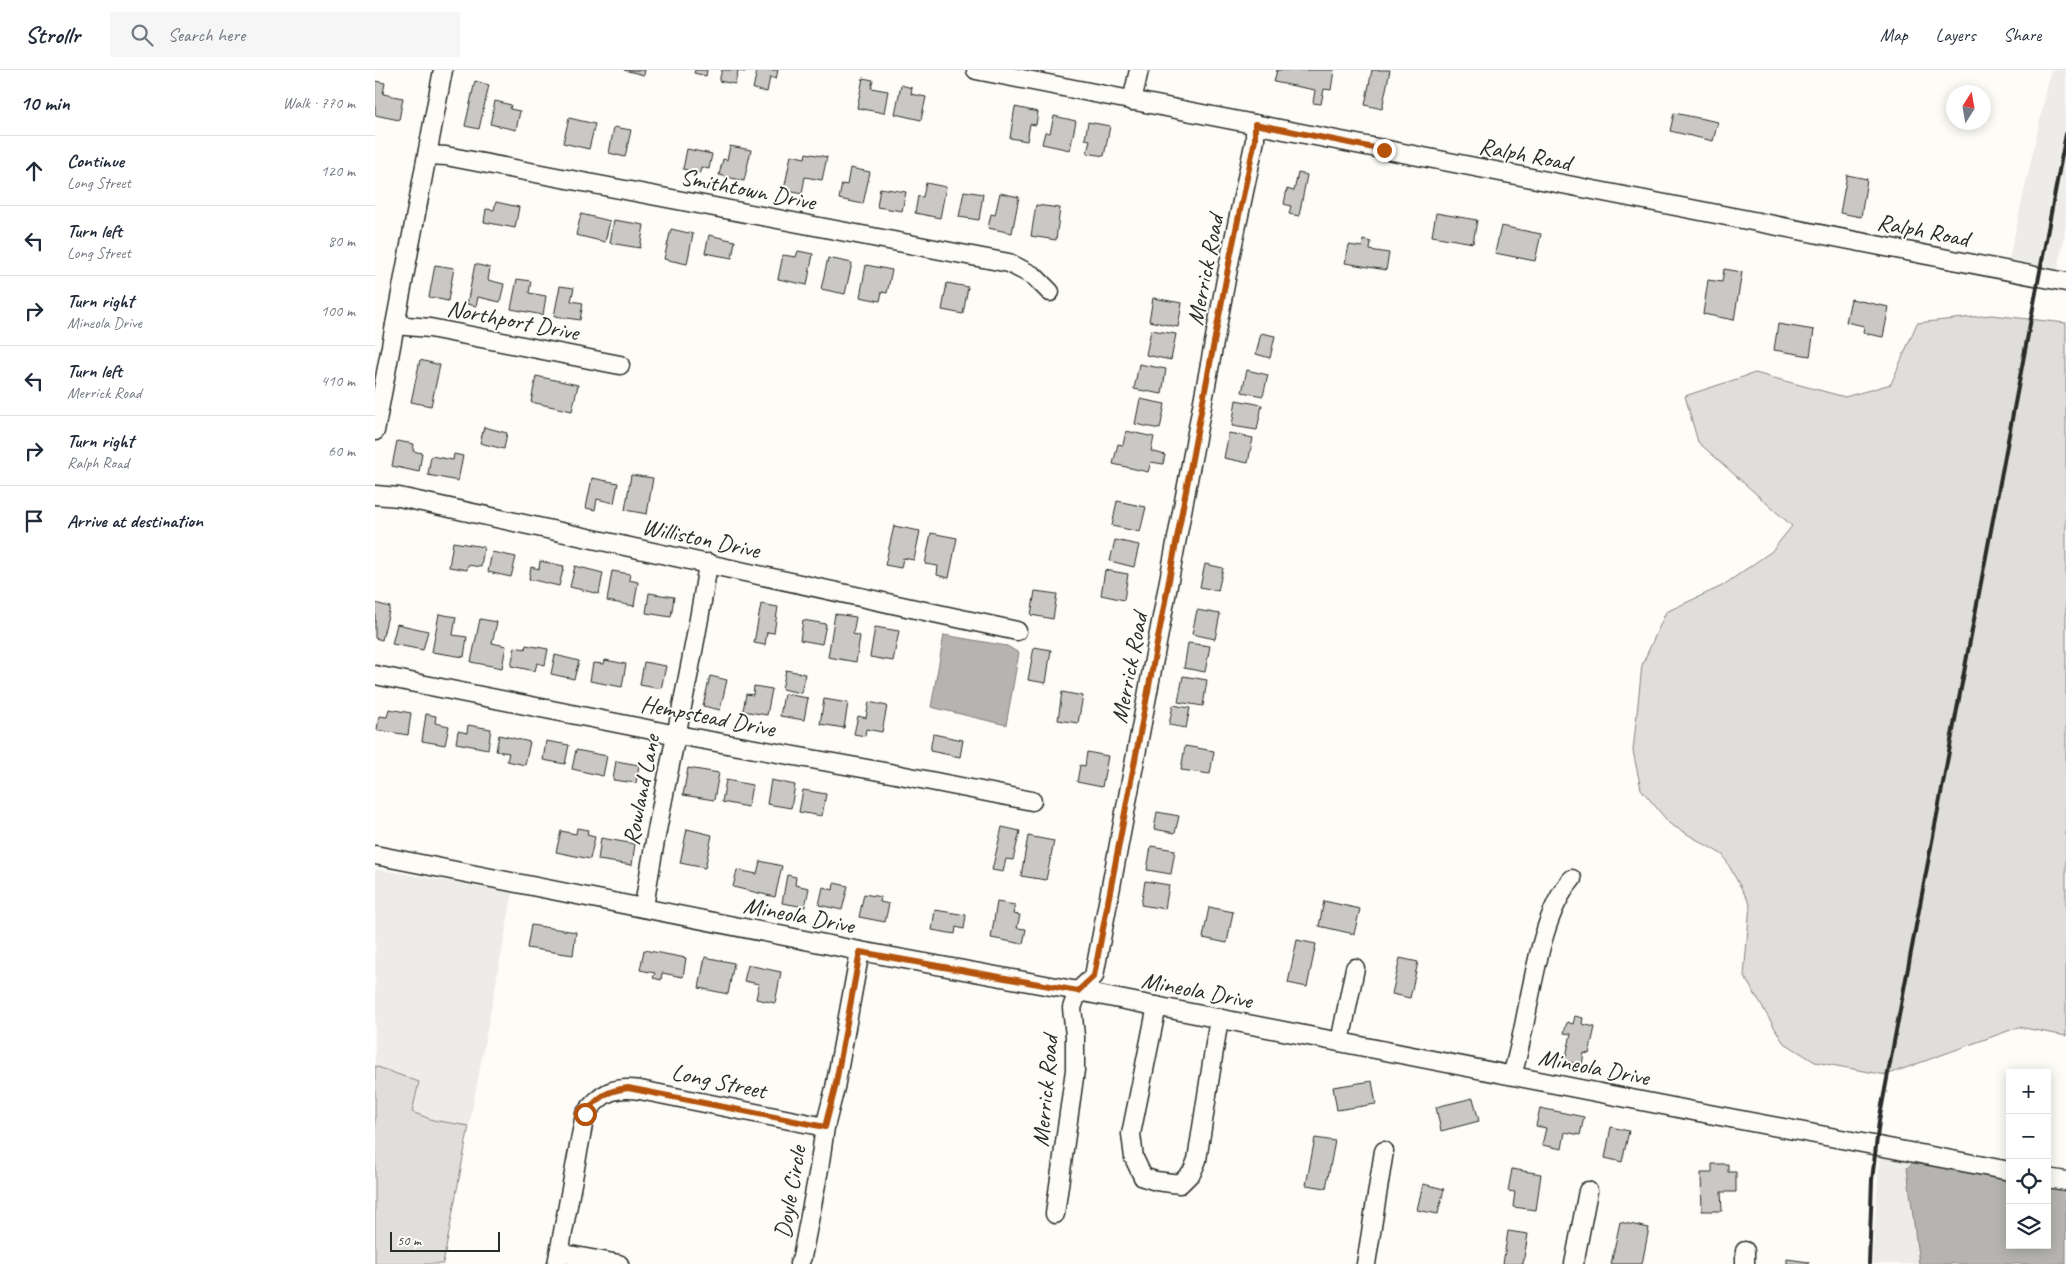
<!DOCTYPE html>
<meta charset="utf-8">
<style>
:root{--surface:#fff;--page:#f6f6f7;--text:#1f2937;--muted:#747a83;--line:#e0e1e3}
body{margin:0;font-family:Caveat,sans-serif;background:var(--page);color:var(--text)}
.controls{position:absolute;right:15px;bottom:15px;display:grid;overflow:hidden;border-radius:0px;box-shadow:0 2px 12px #0003}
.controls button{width:45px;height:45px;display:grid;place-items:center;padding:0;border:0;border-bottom:1px solid var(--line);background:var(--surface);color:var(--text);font:25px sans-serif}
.compass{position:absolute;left:1571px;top:15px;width:45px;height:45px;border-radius:50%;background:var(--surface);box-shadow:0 2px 12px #0003;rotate:11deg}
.scale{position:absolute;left:15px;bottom:12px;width:110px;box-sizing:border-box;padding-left:5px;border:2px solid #2b2b2b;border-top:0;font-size:14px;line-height:18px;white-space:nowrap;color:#2b2b2b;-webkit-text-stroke:4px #fdfcf7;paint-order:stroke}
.stop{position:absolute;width:15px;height:15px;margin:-11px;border:4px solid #b45309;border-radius:50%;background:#fff}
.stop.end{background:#b45309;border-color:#fff;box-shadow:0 1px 5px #0008}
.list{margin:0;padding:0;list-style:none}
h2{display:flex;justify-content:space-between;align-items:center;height:65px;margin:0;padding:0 20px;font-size:21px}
h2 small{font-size:16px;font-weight:400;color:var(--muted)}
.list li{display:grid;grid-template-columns:32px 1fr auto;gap:15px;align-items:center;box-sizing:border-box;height:70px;padding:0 20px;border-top:1px solid var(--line)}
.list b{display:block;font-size:19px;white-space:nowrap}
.list p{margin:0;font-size:16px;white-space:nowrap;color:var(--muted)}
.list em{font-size:16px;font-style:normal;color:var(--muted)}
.icon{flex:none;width:28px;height:28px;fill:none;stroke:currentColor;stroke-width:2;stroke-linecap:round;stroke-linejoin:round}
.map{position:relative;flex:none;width:1691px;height:1194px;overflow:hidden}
header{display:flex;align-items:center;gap:30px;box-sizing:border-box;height:70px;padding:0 25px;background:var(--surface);border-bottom:1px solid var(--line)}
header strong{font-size:24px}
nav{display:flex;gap:28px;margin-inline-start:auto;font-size:18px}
.search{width:350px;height:45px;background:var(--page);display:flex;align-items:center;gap:12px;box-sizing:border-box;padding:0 18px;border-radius:0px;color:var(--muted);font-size:19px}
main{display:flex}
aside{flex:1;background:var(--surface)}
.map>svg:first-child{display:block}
.built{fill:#edece8}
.green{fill:#dfdeda;stroke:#858482}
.water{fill:#b5b4b1;stroke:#7e7d7b}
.building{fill:#c9c8c4;stroke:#2b2b2b}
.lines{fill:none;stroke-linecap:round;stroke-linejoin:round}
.minor-casing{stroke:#2b2b2b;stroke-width:21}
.minor{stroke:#fdfcf7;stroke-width:18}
.rail{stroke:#2b2b2b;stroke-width:4}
.route{stroke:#b45309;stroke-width:6}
.labels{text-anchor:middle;stroke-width:4;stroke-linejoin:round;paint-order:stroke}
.street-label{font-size:24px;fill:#2b2b2b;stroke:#fdfcf7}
</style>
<header>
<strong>Strollr</strong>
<div class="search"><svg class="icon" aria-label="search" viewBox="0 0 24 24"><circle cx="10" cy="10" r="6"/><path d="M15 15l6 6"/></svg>Search here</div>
<nav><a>Map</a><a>Layers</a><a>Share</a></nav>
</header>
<main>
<aside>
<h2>10 min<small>Walk · 770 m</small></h2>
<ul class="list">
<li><svg class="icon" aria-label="ahead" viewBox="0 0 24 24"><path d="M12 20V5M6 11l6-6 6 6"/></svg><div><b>Continue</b><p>Long Street</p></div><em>120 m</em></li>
<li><svg class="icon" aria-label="left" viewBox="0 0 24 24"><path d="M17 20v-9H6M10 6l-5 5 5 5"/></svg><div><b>Turn left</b><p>Long Street</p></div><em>80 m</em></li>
<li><svg class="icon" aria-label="right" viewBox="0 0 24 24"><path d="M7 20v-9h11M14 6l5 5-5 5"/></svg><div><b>Turn right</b><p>Mineola Drive</p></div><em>100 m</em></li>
<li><svg class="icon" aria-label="left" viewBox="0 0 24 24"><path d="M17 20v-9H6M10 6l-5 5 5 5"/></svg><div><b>Turn left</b><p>Merrick Road</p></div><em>410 m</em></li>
<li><svg class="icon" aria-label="right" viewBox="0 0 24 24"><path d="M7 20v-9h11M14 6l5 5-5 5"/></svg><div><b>Turn right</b><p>Ralph Road</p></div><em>60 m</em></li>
<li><svg class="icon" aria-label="arrive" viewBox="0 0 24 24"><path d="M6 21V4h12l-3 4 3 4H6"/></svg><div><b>Arrive at destination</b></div></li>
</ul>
</aside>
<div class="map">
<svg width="1691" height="1194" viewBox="0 0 1691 1194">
<rect width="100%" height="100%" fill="#fdfcf7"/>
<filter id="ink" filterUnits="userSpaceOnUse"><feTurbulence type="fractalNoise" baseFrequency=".02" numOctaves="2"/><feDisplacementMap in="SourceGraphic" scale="10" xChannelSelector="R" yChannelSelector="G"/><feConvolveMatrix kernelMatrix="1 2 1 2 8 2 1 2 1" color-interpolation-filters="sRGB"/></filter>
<g filter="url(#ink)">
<g class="built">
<polygon points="1676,0 1691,0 1691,155 1683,200 1634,190"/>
<polygon points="0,799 138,822 94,1056 58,1050 37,1042 44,1012 0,996"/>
<polygon points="1505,1077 1545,1086 1532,1098 1544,1194 1497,1194"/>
</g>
<g class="green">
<polygon points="1616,245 1691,253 1691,966 1644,957 1511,1005 1440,992 1408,972 1369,906 1375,834 1348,785 1295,754 1266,719 1258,681 1267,595 1291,542 1347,516 1397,481 1417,456 1323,372 1310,326 1380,303 1470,327 1516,314 1542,253"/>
<polygon points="0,996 44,1012 37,1042 58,1050 94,1056 68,1194 0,1194"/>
</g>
<g class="water">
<polygon points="569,565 632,576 644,583 631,655 556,637"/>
<polygon points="1545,1086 1635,1106 1635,1175 1672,1175 1672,1115 1691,1119 1691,1194 1544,1194 1532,1098"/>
</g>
<g class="building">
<polygon points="249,0 270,0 269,5"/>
<polygon points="320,0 332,0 331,6 319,3"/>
<polygon points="347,0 370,0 370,2 363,1 360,14 344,11"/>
<polygon points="382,0 403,0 401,9 395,7 392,22 378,19"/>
<polygon points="902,0 959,0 956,20 949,19 946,34 938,33 940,20 899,12"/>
<polygon points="997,0 1015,0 1007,39 990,35"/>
<polygon points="488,8 498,10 496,18 513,21 509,43 482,38"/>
<polygon points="0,11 10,13 8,24 28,28 24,50 0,45"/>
<polygon points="100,11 114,15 104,59 90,56"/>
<polygon points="526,15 537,18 536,24 551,27 546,50 520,44"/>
<polygon points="120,31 136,35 135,39 145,41 141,60 115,54"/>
<polygon points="640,37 663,42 661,55 655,54 652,71 635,68"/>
<polygon points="1299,43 1343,52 1338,71 1295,61"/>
<polygon points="679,46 701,51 695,80 667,74 670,62 675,63"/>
<polygon points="194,48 220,54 214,79 188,73"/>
<polygon points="713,52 735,56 729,86 712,83 715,70 710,69"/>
<polygon points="239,57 256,60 250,87 234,83"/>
<polygon points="355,76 376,80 369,111 344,105 348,89 352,90"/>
<polygon points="312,79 337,84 334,99 326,97 325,103 308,99"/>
<polygon points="431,83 452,87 447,110 430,107 427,124 409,120 416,85 430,88"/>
<polygon points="475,98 495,102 488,134 464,129 467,114 472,115"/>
<polygon points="923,103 932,105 924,146 914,144 916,136 909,134 912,119 919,121"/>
<polygon points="1472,105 1492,109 1486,147 1465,143"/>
<polygon points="551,113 571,117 565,148 540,143 543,126 548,127"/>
<polygon points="505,118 531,122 527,141 502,137"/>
<polygon points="589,121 608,124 604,150 584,147"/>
<polygon points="625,123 644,127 637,163 613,158 616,144 620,145"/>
<polygon points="121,132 144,137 140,158 109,152 111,139 119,140"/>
<polygon points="661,135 685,138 681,170 656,166"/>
<polygon points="1061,143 1102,150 1098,173 1057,166"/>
<polygon points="206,144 235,151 230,172 201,165"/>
<polygon points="239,150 269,155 265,178 235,173"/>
<polygon points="1126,156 1166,164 1160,191 1120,183"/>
<polygon points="296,159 318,164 312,194 289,189"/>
<polygon points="334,165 360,171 357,188 330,183"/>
<polygon points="988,170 996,172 995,180 1014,183 1011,200 970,193 974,175 987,177"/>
<polygon points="423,181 438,184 432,215 403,209 408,185 421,187"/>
<polygon points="453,188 477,193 470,224 446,219"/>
<polygon points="100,194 115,198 113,210 129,214 125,232 103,227 101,236 92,234"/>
<polygon points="60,195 79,198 73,231 54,227"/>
<polygon points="491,195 517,200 512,223 507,222 505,231 485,227"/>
<polygon points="1349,199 1367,202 1359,250 1328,244 1333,210 1347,212"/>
<polygon points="142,209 156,211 154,223 171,226 168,245 136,239"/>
<polygon points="572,213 593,217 588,244 567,240"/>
<polygon points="185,216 199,218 196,231 208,233 205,250 179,246"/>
<polygon points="778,228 807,233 803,257 774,251"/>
<polygon points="1476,229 1514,237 1508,267 1488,263 1489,256 1471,252"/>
<polygon points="1403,254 1439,260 1435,286 1399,280"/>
<polygon points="776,260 801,264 796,290 771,285"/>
<polygon points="886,263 900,266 895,288 881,284"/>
<polygon points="45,290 65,295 56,336 36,332"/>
<polygon points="764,294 791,299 787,324 759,319"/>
<polygon points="872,300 893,305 888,326 867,322"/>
<polygon points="161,306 203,315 197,341 156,332"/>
<polygon points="765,329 790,334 785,359 760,354"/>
<polygon points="861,330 887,335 882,360 857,356"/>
<polygon points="109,357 132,363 129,379 105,373"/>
<polygon points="751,361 779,367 776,381 790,385 788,394 776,392 773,402 738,394 743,374 748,375"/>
<polygon points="854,363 878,368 873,393 849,388"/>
<polygon points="22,371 39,374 38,381 47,383 44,402 17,396"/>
<polygon points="79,384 88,386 83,411 53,405 56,386 78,390"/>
<polygon points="256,405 278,408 272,444 250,440"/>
<polygon points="217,408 243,413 239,433 222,429 220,440 211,438"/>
<polygon points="742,431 771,437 765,462 737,456"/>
<polygon points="519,456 545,461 539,490 528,488 526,498 510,495"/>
<polygon points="556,463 582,468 574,508 562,505 563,496 550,494"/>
<polygon points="740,470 764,475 759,497 735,491"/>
<polygon points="78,472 109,477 106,497 93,495 92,500 74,497"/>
<polygon points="117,482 141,487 136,507 113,502"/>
<polygon points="165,491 189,496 184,516 154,509 156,497 164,499"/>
<polygon points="830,494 848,498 843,521 825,517"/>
<polygon points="200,496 228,503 224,524 195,517"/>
<polygon points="730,500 753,504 749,530 726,525"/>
<polygon points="237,501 255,504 254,510 263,512 259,536 232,531"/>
<polygon points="660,521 682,524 678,549 656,545"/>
<polygon points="274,523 299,527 296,547 271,543"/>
<polygon points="0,533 15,537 7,570 0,568"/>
<polygon points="386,534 403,537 399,563 392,562 390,575 379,573"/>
<polygon points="822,540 845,544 840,569 817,564"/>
<polygon points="64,544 81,547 78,565 92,567 89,587 57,582"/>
<polygon points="460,544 481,547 478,564 485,566 481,592 453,587"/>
<polygon points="105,549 122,552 117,573 131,576 127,598 96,592"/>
<polygon points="428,550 451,554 447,574 425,570"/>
<polygon points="22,554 53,561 48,580 17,574"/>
<polygon points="500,557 524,561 518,591 495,587"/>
<polygon points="813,573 835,576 830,602 809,598"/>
<polygon points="151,575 173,579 170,595 162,593 160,601 136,596 140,577 150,579"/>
<polygon points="659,577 676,580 671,613 653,610"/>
<polygon points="180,585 204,591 199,609 176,604"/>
<polygon points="230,590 251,594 247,617 215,611 218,593 229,594"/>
<polygon points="269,592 291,596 286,619 265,615"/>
<polygon points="411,600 430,604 426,623 407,619"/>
<polygon points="335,606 352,610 345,640 328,636"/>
<polygon points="808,606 832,610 828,636 803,632"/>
<polygon points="379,616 397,619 392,645 368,641 371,624 378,625"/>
<polygon points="687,622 708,626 703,653 683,650"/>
<polygon points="409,624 433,628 429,650 405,646"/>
<polygon points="449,629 473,633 469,658 445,654"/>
<polygon points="494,632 512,636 507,662 491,659 490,666 479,664 483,646 491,648"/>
<polygon points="798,635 815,638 811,658 794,655"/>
<polygon points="14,639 36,643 33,665 2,660 4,646 12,647"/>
<polygon points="51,644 61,646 60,653 74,656 70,675 47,671"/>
<polygon points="93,655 116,659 113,679 81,673 83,661 92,663"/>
<polygon points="558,664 588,670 585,687 555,681"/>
<polygon points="124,665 155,672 150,695 132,691 134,683 121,681"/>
<polygon points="171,671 194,675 190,694 168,690"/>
<polygon points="810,676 839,681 835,704 806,700"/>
<polygon points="201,680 232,686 228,706 197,699"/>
<polygon points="712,682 733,686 727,717 702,712 705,695 710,696"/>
<polygon points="241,691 264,695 261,713 238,710"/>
<polygon points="313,698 344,703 339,730 308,725"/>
<polygon points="351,710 377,715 373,737 347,732"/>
<polygon points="396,710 420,715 416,738 392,734"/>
<polygon points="428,720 451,724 447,746 424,742"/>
<polygon points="782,742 804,746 800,763 779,759"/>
<polygon points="627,757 645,761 638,790 631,789 628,802 617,800"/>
<polygon points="202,758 213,760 212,765 220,767 215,789 181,782 186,761 201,764"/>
<polygon points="312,759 337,765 330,798 305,793"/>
<polygon points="653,766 679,771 671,810 646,806"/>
<polygon points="226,768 260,774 257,795 223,790"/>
<polygon points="776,776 800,780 796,804 772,800"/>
<polygon points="385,791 407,796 400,827 358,817 362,800 382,804"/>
<polygon points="412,805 421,807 420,815 434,818 430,837 407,833"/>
<polygon points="770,811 794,815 790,839 766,835"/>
<polygon points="459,813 473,816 467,840 444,835 448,817 458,820"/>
<polygon points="489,824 506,827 505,832 514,834 510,852 484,847"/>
<polygon points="949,831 985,839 979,864 944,856"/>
<polygon points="622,832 640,835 638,844 645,845 642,858 651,859 648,874 616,868"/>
<polygon points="834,837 858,842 852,873 828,868"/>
<polygon points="560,840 591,845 589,859 581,857 580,864 557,860"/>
<polygon points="156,855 201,862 198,885 152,878"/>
<polygon points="922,870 941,874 932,917 913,913"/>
<polygon points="269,880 311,888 308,907 287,903 286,910 278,908 280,903 265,900"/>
<polygon points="330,887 359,893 353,924 324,918"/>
<polygon points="1025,888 1043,892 1035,928 1017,924"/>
<polygon points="373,895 406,902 400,933 381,929 384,914 369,911"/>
<polygon points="1200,946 1208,948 1207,954 1220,957 1214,984 1209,983 1207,995 1190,991 1196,964 1189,963 1192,952 1198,954"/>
<polygon points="997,1011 1001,1034 962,1040 958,1017"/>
<polygon points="1098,1028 1104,1051 1066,1061 1061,1037"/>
<polygon points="1165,1038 1209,1047 1205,1065 1190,1062 1187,1079 1167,1075 1171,1058 1161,1056"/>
<polygon points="1236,1057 1254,1061 1247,1092 1230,1088"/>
<polygon points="940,1068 960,1071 951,1118 931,1115"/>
<polygon points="1337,1094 1353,1094 1353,1102 1361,1102 1361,1122 1346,1122 1347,1141 1327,1141 1326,1103 1337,1103"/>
<polygon points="1137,1099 1166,1104 1161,1140 1138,1137 1140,1122 1133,1121"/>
<polygon points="1048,1114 1069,1119 1063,1144 1042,1140"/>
<polygon points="1245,1152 1274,1158 1267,1194 1236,1194"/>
<polygon points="1133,1161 1153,1164 1148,1194 1128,1194"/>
<polygon points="1412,1189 1434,1192 1433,1194 1412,1194"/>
</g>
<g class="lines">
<g class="minor-casing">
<g id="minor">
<polyline points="601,0 1691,212"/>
<polyline points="757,31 764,0"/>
<polyline points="53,85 71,86 634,193 659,206 675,222"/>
<polyline points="20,255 55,258 245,295"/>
<polyline points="0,361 68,0"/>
<polyline points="0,425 24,427 642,561"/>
<polyline points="0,605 302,665 515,703 657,731"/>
<polyline points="0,785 485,881 703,921 1313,1040 1635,1101"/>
<path d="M269,838c16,-116 48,-229 64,-345"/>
<polyline points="782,936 756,1064 759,1088 768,1107 781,1111 805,1114 817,1102 822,1090 844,948"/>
<polyline points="965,972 980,898"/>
<path d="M1137,1005c18,-55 23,-155 60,-196"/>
<polyline points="1672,1108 1691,1111"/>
<polyline points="680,1144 700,1000 700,966 697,938 703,921 719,906 856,183 880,70 880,54"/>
<polyline points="1370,1181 1370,1194"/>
<polyline points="184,1183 244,1194"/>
<path d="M182,1194l28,-150c16,-21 28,-28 55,-24l185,37"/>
<polyline points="424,1194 427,1187 444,1099 450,1057 460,1018 485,881"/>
<polyline points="991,1194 1009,1081"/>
<polyline points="1199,1194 1213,1121"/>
</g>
</g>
<use href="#minor" class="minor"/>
<polyline class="rail" points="1494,1194 1497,1110 1504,1051 1691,64"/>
</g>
</g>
<g class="lines" filter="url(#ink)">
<path class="route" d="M210,1044c14,-18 21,-23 43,-26l197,39 10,-39 25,-136 218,39 16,-15 137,-723 24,-113v-16l129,26"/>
</g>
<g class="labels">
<g class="street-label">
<text transform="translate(1150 84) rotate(11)" y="8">Ralph Road</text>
<text transform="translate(373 119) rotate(11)" y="8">Smithtown Drive</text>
<text transform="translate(1548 160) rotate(11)" y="8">Ralph Road</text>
<text transform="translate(830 200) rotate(-79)" y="8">Merrick Road</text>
<text transform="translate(138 250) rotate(11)" y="8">Northport Drive</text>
<text transform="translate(326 468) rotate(12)" y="8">Williston Drive</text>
<text transform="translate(754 598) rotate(-79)" y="8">Merrick Road</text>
<text transform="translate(333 646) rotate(11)" y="8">Hempstead Drive</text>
<text transform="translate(266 720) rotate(-79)" y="8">Rowland Lane</text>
<text transform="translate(424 845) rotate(11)" y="8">Mineola Drive</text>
<text transform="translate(822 920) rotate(11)" y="8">Mineola Drive</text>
<text transform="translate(1219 997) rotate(11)" y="8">Mineola Drive</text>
<text transform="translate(344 1011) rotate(12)" y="8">Long Street</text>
<text transform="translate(670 1021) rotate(-85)" y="8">Merrick Road</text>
<text transform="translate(415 1122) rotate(-80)" y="8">Doyle Circle</text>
</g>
</g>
</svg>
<div class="controls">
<button>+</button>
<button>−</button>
<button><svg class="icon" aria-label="locate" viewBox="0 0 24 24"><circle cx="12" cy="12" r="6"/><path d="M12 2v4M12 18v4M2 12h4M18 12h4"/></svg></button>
<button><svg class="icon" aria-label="layers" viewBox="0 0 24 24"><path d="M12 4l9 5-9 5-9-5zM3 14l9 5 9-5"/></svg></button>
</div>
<svg class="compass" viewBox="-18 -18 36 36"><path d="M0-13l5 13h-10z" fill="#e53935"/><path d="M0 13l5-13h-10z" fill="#747a83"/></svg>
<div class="scale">50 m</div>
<div class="stop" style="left:210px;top:1044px"></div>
<div class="stop end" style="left:1009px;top:80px"></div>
</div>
</main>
